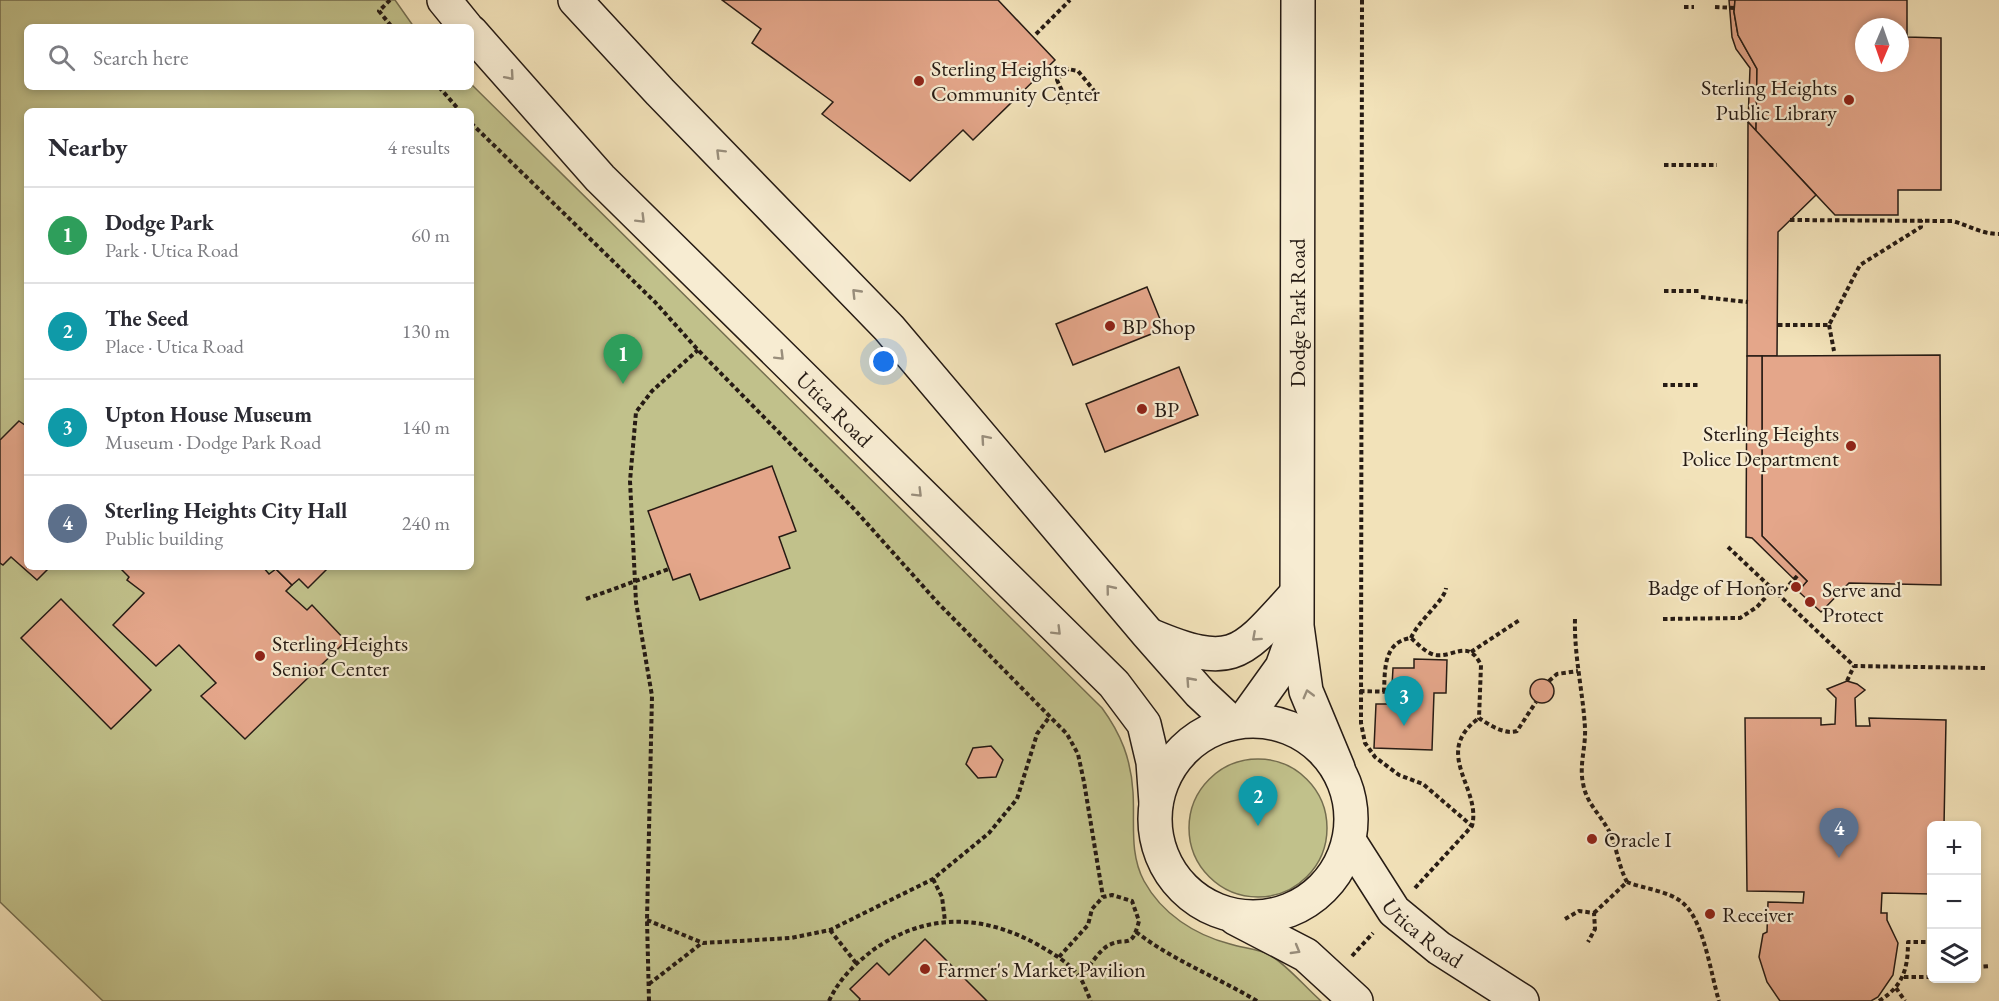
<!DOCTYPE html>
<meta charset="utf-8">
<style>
:root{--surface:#fff;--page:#f7f7f7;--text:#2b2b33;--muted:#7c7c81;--line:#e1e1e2;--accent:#b45309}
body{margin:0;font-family:"EB Garamond",serif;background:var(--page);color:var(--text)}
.controls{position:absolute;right:18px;bottom:18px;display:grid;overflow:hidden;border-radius:9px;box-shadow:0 3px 9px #0003}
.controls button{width:54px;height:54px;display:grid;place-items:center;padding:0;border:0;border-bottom:2px solid var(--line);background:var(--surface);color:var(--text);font:30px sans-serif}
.compass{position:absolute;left:1855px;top:18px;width:54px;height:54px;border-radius:50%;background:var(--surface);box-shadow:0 3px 9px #0003;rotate:182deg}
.you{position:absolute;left:884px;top:362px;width:21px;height:21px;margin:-15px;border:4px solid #fff;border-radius:50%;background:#1a73e8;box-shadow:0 0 0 9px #1a73e833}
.badge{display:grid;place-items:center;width:39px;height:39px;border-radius:50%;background:var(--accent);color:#fff;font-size:20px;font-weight:700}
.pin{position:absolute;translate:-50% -50px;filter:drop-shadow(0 2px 3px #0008)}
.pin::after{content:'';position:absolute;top:32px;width:21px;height:18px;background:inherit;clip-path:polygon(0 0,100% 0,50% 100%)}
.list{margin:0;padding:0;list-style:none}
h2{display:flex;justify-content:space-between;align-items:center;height:78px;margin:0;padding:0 24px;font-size:26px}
h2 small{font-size:20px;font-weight:400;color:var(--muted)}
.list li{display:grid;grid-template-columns:39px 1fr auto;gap:18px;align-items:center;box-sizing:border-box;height:96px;padding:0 24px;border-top:2px solid var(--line)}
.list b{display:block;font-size:22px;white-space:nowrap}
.list p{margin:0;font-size:20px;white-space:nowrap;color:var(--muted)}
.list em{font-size:20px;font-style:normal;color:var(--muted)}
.icon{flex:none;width:33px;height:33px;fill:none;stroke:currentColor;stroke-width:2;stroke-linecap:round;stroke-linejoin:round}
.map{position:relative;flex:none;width:1999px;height:1001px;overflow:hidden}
.search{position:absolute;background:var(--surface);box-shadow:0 3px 9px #0003;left:24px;top:24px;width:450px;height:66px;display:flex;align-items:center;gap:15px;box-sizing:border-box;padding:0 21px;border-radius:9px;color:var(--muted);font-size:22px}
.panel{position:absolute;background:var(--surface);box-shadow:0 3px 9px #0003;left:24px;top:108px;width:450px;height:462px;border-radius:9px}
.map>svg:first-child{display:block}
.green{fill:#c1c18b;stroke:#746e50;stroke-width:1.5;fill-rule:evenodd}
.building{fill:#e4a68a;stroke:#261b14;stroke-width:1.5;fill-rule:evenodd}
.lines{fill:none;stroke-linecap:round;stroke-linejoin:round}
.secondary-casing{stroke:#261b14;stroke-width:36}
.path{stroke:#261b14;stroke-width:4;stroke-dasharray:4.5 3;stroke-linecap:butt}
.secondary{stroke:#f7ecd2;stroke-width:33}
.oneway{stroke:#998e7c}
.poi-dot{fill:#8f2418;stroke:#f7ecd2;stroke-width:2}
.labels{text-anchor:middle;stroke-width:4.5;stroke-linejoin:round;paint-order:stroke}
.poi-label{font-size:22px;fill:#261b14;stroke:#f7ecd2;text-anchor:start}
.street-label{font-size:22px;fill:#261b14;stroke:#f7ecd2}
</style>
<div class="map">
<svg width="1999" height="1001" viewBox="0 0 1999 1001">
<rect width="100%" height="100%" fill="#f2e2b9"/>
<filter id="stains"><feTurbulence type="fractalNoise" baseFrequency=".00333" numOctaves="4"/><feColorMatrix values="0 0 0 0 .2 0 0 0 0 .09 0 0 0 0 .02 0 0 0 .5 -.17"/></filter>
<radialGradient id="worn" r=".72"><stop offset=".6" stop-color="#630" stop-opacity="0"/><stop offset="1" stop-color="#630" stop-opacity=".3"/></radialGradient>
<g class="green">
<path d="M0,0h395l19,27h-387v60h444v-3l631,624c19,26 29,51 31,84 2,30 -4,61 11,89 18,33 51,54 86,63 12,4 29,5 40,11 18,11 35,32 51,46h-1218l-103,-99zM27,111h444v456h-444z"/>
<circle cx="1258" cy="828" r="69"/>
</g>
<g class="building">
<polygon points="722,0 998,0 1055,60 973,140 963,130 910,181 822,114 833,102 752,43 761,29"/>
<polygon points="1729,0 1735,0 1734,12 1738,35 1757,69 1756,131 1748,122 1750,68 1736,49 1732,37"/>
<path d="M1735,0h172v37l34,1v152h-43v25h-63l-79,-84 1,-62 -19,-34 -4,-23zM1864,27h36v36h-36z"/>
<polygon points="1748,122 1816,195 1778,232 1777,356 1747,356"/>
<polygon points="1147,287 1164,329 1073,365 1056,324"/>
<polygon points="1940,355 1941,585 1849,583 1821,612 1798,591 1807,581 1762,536 1762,356"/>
<polygon points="1747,356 1762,356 1762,536 1807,581 1802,587 1752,538 1746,537"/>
<polygon points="1179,367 1198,415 1105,452 1086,404"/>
<polygon points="19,421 25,425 27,423 27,567 50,567 37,580 11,557 3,565 0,563 0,440"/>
<polygon points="772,466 796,531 779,537 790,568 700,600 690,574 673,580 648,511"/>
<polygon points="119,567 263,567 269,574 276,569 292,585 286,591 307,610 312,605 346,641 245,739 201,696 216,683 179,645 156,666 113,625 144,593 127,580 129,577"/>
<polygon points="277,567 329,567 308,588 299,579 292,585 276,569"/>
<polygon points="61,599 151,690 111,729 21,638"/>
<polygon points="1414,659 1447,660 1446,693 1434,693 1432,750 1374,748 1376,704 1391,704 1393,668 1414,668"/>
<circle cx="1542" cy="691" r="12"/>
<polygon points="1847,681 1857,684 1865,690 1855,698 1856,726 1870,726 1869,718 1946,720 1944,826 1932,826 1932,894 1882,893 1881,913 1887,913 1887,920 1898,943 1893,975 1878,997 1871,1001 1780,1001 1767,982 1759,957 1763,934 1767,932 1768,902 1803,903 1804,892 1747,891 1745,718 1821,718 1821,725 1835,724 1836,698 1827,689"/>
<polygon points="991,746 1003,760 996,777 978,778 966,764 973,748"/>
<polygon points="925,939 987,1001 859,1001 860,999 850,989 877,963 889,975"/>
</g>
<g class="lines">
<g class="secondary-casing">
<g id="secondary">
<polyline points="444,0 466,27"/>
<polyline points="575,0 660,92 889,328 1148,634 1200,693 1231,722"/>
<polyline points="1298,0 1297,626 1306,691 1338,768"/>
<path id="s1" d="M471,32l129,146 514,506 30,40 9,38 3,41"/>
<path d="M1152,636c81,34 89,19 144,-42"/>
<polyline points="1244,720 1282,667 1296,628"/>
<circle cx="1253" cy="819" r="98"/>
<path id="s2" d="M1350,842l44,69 45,37 83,53"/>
<polyline points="1235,918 1306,955 1356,1001"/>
</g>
</g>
<g class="path">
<polyline points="390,0 379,11 392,27"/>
<polyline points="1362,0 1361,723 1365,743 1375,757 1399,775 1423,784 1472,826"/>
<polyline points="1684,7 1694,7"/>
<polyline points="1715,7 1735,8"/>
<polyline points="1036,34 1070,0"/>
<polyline points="439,87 460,111"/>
<polyline points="1068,104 1057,80 1068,69 1078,71 1096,93"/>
<polyline points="471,123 655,302 698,350 855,510 938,603 1067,734 1078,754 1084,782 1103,897"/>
<polyline points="1664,165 1717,165"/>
<path d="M1790,220l162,1c17,4 28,13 47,13"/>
<polyline points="1664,291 1701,291"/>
<polyline points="1701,297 1748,302"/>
<polyline points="1778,325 1829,325 1860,265 1921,227 1921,220"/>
<polyline points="1829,325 1834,351"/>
<polyline points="1663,385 1699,385"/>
<polyline points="1728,547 1854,666 1985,668"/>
<polyline points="1779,596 1799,574"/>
<polyline points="586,599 669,569"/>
<path d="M1575,619c-1,37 8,73 10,109 1,19 -6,37 -2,55 3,20 17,31 26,48 8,16 9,34 18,51"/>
<polyline points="1663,619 1740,618 1757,607 1772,590"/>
<path d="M1411,638c7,-17 34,-38 35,-50"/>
<polyline points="1471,652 1521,619"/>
<polyline points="1549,681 1557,674 1578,671"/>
<polyline points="1847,681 1854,666"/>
<polyline points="1360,691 1392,692"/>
<path d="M1384,692c1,-22 -1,-50 27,-54 7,6 15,15 24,17 19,3 33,-17 46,10l-2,53c10,7 26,17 38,13l19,-29"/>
<polyline points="933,879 942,897 945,921"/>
<path d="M1415,888l57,-62c10,-38 -41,-73 7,-108"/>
<path d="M1594,913l33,-31c17,7 44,9 57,22 20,18 27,71 35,97"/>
<polyline points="1565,919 1579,911 1594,913 1595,929 1588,942"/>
<polyline points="647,920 703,943 791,938 830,930 933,879 989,833 1017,799 1037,734 1050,716"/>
<polyline points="830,930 856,963"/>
<path d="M1136,932c38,29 81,45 121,69"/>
<polyline points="1352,956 1373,933"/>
<path d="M1059,957l29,-32 4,-16 11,-12 9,-2 20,6 7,20c-8,30 -11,15 -30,24 -10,5 -21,24 -29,32"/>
<polyline points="1976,967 1990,966"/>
<polyline points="1904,977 1932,977"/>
<polyline points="649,984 702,943"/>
<polyline points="1896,988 1905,1001"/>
<polyline points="649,1001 647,920 652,696 636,602 630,481 636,412 652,391 698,350"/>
<path d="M829,1001c10,-22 26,-37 44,-51 54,-38 111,-36 167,-4 14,8 29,17 39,30 5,7 8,17 12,25"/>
<path d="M1879,1001c24,-15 29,-32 29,-59h24"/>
</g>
<use href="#secondary" class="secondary"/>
</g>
<defs><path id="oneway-chevron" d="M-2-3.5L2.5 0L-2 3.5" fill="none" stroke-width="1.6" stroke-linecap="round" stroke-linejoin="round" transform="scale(1.5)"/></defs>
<g class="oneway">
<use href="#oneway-chevron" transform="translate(510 76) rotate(49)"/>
<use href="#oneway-chevron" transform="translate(720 153) rotate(-135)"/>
<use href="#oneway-chevron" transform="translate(641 219) rotate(45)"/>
<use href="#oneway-chevron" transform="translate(856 293) rotate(-134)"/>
<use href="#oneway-chevron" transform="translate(780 356) rotate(45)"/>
<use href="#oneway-chevron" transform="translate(985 439) rotate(-131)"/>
<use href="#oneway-chevron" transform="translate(918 493) rotate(45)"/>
<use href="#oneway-chevron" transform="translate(1110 589) rotate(-129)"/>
<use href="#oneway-chevron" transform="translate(1057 631) rotate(45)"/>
<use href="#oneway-chevron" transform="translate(1256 637) rotate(138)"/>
<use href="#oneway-chevron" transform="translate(1190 681) rotate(-132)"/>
<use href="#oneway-chevron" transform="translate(1308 694) rotate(-105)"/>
<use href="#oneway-chevron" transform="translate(1296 950) rotate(30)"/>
</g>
<g class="poi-dot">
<circle cx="919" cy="81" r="6"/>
<circle cx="1849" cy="100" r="6"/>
<circle cx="1110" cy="326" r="6"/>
<circle cx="1142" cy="409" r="6"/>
<circle cx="1851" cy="446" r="6"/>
<circle cx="1796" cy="587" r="6"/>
<circle cx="1810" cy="602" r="6"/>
<circle cx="260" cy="656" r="6"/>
<circle cx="1592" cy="839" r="6"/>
<circle cx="1710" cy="914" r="6"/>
<circle cx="925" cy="969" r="6"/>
</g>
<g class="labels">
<g class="poi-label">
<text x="931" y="76">Sterling Heights<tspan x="931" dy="25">Community Center</tspan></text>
<text x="1837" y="95" text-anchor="end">Sterling Heights<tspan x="1837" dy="25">Public Library</tspan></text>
<text x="1122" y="334">BP Shop</text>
<text x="1154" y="417">BP</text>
<text x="1839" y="441" text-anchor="end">Sterling Heights<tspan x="1839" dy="25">Police Department</tspan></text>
<text x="1784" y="595" text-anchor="end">Badge of Honor</text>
<text x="1822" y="597">Serve and<tspan x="1822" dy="25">Protect</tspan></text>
<text x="272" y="651">Sterling Heights<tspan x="272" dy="25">Senior Center</tspan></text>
<text x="1604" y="847">Oracle I</text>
<text x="1722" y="922">Receiver</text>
<text x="937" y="977">Farmer's Market Pavilion</text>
</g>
<g class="street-label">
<text transform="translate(1297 313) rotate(-90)" y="8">Dodge Park Road</text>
<text dy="8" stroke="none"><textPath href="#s1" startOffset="524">Utica Road</textPath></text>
<text dy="8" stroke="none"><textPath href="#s2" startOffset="118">Utica Road</textPath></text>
</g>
</g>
<rect width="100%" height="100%" filter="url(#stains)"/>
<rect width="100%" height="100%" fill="url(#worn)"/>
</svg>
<div class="controls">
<button>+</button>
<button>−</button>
<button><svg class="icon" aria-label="layers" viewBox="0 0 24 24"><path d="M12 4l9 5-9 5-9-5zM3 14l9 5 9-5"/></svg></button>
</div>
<svg class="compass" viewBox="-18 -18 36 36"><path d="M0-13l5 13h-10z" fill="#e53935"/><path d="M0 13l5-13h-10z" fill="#7c7c81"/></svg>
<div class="you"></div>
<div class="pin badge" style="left:623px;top:384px;background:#2e9e5b">1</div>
<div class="pin badge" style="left:1258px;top:826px;background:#0f9aa8">2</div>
<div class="pin badge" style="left:1404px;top:726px;background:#0f9aa8">3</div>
<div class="pin badge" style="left:1839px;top:858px;background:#5c6f8a">4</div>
<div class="search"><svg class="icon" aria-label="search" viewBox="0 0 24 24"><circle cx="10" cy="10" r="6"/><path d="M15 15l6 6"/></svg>Search here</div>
<section class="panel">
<h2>Nearby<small>4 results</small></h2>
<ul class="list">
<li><span class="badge" style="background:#2e9e5b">1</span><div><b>Dodge Park</b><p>Park · Utica Road</p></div><em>60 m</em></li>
<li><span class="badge" style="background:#0f9aa8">2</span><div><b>The Seed</b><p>Place · Utica Road</p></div><em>130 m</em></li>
<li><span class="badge" style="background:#0f9aa8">3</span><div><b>Upton House Museum</b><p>Museum · Dodge Park Road</p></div><em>140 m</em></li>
<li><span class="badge" style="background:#5c6f8a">4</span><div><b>Sterling Heights City Hall</b><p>Public building</p></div><em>240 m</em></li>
</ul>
</section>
</div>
